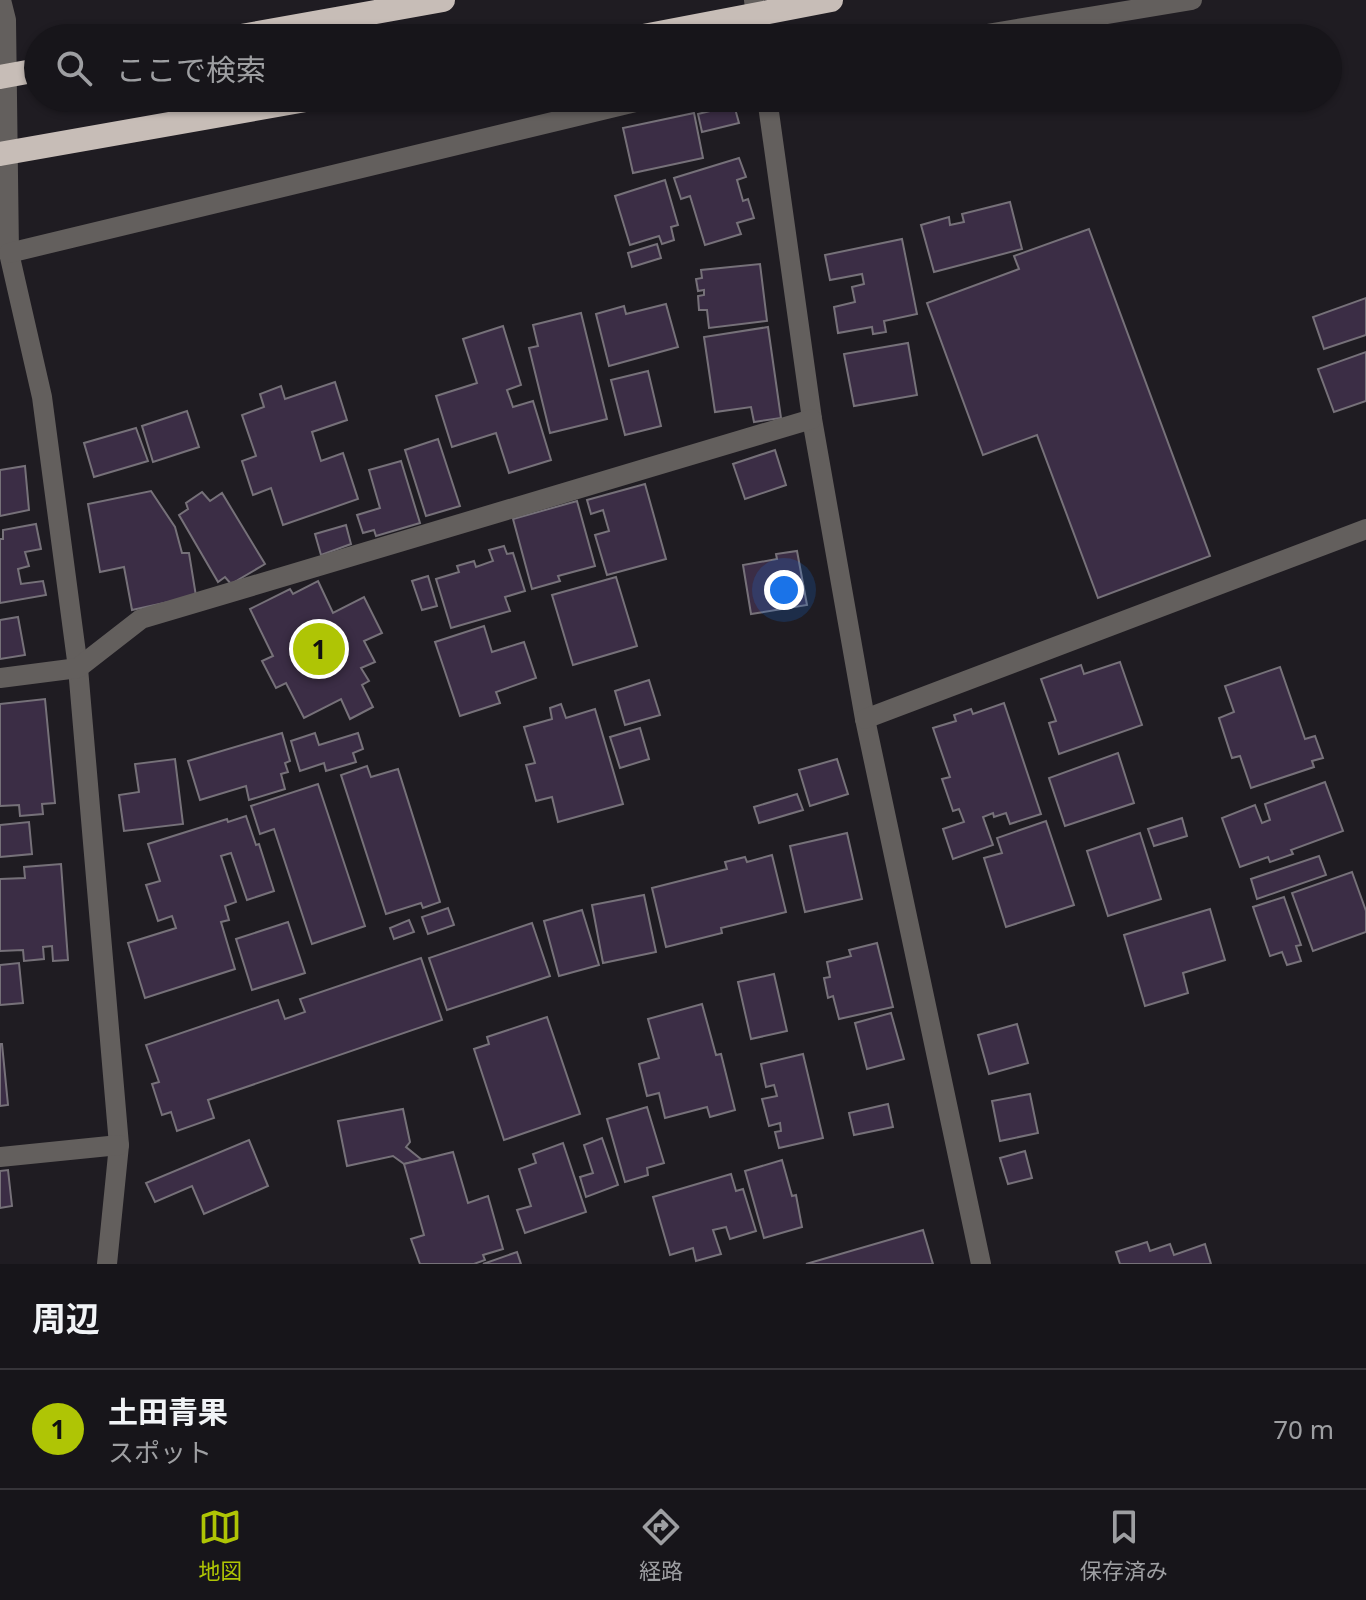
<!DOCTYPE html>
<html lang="ja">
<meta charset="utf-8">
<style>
:root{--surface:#17151a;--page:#201e23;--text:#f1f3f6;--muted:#9e9fa2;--line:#363439;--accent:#afc505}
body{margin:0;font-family:"Noto Sans","Noto Sans JP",sans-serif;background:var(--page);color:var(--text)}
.you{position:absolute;left:784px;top:590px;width:28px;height:28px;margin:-20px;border:6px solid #fff;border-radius:50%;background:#1a73e8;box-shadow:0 0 0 12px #1a73e833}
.badge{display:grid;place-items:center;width:52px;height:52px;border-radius:50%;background:var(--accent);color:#111;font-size:26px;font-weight:700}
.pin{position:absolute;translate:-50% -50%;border:4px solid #fff;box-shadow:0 2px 8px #0006}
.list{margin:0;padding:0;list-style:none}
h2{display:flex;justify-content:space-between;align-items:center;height:104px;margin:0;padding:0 32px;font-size:34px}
h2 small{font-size:26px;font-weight:400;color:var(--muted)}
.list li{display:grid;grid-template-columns:52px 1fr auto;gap:24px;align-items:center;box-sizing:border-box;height:120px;padding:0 32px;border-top:2px solid var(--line)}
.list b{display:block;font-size:30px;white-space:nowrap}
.list p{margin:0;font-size:26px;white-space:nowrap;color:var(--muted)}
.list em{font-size:26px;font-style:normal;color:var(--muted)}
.icon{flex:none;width:44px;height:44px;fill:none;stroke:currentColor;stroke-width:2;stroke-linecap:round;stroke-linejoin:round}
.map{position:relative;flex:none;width:1366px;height:1264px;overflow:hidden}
.search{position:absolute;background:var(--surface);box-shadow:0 2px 6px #0004;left:24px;right:24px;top:24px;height:88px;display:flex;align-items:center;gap:20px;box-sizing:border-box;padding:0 28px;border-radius:44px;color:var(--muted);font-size:30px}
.sheet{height:224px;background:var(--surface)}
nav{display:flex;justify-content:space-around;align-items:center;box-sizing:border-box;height:112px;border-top:2px solid var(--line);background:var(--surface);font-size:22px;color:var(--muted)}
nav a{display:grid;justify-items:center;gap:4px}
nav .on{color:var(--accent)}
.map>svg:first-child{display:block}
.building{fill:#3b2d45;stroke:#767179;stroke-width:2}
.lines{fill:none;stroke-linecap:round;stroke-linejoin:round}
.minor{stroke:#635f5d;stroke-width:20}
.highway{stroke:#c7bdb7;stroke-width:24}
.highway-bridge{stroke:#c7bdb7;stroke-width:24}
</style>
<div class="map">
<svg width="1366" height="1264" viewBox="0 0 1366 1264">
<rect width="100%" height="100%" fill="#1f1c22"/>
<g class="building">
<polygon points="734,105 739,123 702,132 698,114"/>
<polygon points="694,113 703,158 633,173 623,128"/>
<polygon points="739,158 746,177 737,180 743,201 748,199 754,218 737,223 741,234 705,245 690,196 681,199 674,178"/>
<polygon points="665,180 678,225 671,227 674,240 662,244 659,236 630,245 615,196"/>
<polygon points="1010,202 1022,249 934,272 921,225 949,217 950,225 964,222 962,214"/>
<polygon points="1089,229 1210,556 1098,598 1037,435 983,455 927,303 1019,269 1014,256"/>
<polygon points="902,239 917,314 884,321 886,332 873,334 872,327 838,333 834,307 855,302 852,287 864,284 862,274 830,280 825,255"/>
<polygon points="657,244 661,258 632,267 628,253"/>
<polygon points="760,264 767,321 709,328 707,310 699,310 698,296 704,295 704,290 698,291 696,279 702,278 701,270"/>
<polygon points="1366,298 1366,335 1324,349 1313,317"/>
<polygon points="666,304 678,347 609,366 596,314 624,306 626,314"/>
<polygon points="581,313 607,419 550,433 529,348 538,346 533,325"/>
<polygon points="503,326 521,385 507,390 513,407 533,401 551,460 509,473 496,433 452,447 436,396 477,383 463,339"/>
<polygon points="768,327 781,418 754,422 751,407 715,412 704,337"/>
<polygon points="908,343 917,395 854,406 844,354"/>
<polygon points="1366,352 1366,401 1334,412 1318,369"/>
<polygon points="648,371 661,426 625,435 611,380"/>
<polygon points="335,382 347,420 312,432 321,461 343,453 358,499 283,525 271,488 253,495 242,461 256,456 242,415 264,407 260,394 281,386 285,399"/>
<polygon points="187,411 199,447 153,462 142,426"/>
<polygon points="136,428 148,461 94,477 84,443"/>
<polygon points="438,439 460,506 426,516 405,450"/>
<polygon points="775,450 786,485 745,499 733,464"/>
<polygon points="401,461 420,523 376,536 374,530 363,533 357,515 380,508 369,470"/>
<polygon points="25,466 29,510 0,516 0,470"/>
<polygon points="645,484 666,559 607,575 595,535 609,531 603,510 591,514 587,500"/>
<polygon points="151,491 175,527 182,553 189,553 196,596 132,610 124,567 100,572 88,504"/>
<polygon points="202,492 210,501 222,493 265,564 231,584 225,577 218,582 179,515 188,509 186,503"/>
<polygon points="577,501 595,566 558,576 560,581 532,589 513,519"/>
<polygon points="36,524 41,549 25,552 29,566 18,569 21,584 43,581 46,595 0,603 0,539 3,539 3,530"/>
<polygon points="346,525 351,544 321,555 315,534"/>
<polygon points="504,546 507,554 513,553 525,591 505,597 510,611 451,628 436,579 459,572 457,566 474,561 476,567 493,561 489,550"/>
<polygon points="797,551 807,605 751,614 743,565 777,559 776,554"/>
<polygon points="428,576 437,606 422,610 412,581"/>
<polygon points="616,577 637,646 573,665 552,595"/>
<polygon points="318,581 333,613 364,597 382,633 364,641 375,662 361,668 369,681 362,685 373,707 350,719 341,699 304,718 286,683 276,688 262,661 273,656 250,609 290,589 293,594"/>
<polygon points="18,617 25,655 0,659 0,620"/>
<polygon points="484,626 492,652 524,642 536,678 496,692 500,703 460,716 435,642"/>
<polygon points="1120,662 1142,725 1059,754 1049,723 1056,721 1041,679 1081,665 1084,674"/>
<polygon points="1280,667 1305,739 1315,736 1323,758 1312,761 1314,767 1251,788 1240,756 1232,758 1219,718 1234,712 1225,686"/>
<polygon points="649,680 660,715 625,725 615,691"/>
<polygon points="45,699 55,803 42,804 43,814 20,816 19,805 0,806 0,704"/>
<polygon points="1004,703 1041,814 1010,824 1006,813 994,817 993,813 983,817 993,845 953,859 943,829 964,822 959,809 953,811 942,779 950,777 933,728 956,721 954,715 971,709 973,714"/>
<polygon points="561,704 566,718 595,709 623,804 558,822 552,797 536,801 526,765 535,763 524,727 552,719 550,708"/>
<polygon points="640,728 649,759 620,768 610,737"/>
<polygon points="282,733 290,761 285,763 288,772 281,774 285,789 249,800 246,786 200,800 188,761"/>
<polygon points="315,733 319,745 358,733 363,749 353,753 356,762 326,771 324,763 300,771 291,741"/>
<polygon points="1118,753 1134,803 1065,826 1049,778"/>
<polygon points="175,759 183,824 124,831 119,795 139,792 135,764"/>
<polygon points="837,759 848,794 810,806 799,770"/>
<polygon points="367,766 371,777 398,769 440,902 423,908 421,903 386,914 341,775"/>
<polygon points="1325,782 1343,831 1291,850 1293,854 1270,862 1268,857 1240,867 1222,818 1255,805 1262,823 1270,820 1265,804"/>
<polygon points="318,784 365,926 312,944 274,829 260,834 251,806"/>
<polygon points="797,794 803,810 759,823 754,807"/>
<polygon points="246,816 256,845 259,844 274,891 247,900 231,853 221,856 236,902 225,906 229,920 221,922 235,969 145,998 128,943 176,928 172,916 158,921 146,885 160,881 148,844 227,819 228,822"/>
<polygon points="1182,818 1187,836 1154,846 1148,829"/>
<polygon points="1046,821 1074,905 1006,927 984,858 1002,853 997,838"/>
<polygon points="29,822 32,854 0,857 0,825"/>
<polygon points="847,833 862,899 805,912 790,846"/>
<polygon points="1140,833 1161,899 1108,916 1087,851"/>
<polygon points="772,855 786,912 721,928 722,933 666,947 652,888 727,869 725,862 745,857 747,862"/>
<polygon points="1319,856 1326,875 1257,899 1251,879"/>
<polygon points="61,864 68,960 53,961 52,946 43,947 44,959 24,961 23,950 0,951 0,879 25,878 24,867"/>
<polygon points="1352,872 1366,911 1366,932 1313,951 1292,893"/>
<polygon points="644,895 656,952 603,963 592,905"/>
<polygon points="1284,897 1301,945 1296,946 1301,961 1287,965 1282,952 1270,956 1253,907"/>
<polygon points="448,908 454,925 428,934 422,917"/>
<polygon points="1210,909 1225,960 1183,973 1188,993 1145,1006 1124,935"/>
<polygon points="582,910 599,965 559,976 544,921"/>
<polygon points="409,920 414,932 394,939 390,928"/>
<polygon points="288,922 305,973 252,990 236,939"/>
<polygon points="532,923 550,976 447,1010 429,958"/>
<polygon points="877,943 893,1007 839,1019 833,996 828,998 824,978 830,977 827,962 851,956 849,950"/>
<polygon points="421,958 442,1020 208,1100 214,1118 177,1131 171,1112 162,1115 152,1084 159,1082 146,1045 278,1000 285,1019 305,1012 300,999"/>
<polygon points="19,963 23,1003 0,1005 0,965"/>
<polygon points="774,974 787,1031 751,1039 738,982"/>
<polygon points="702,1004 716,1055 721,1054 735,1110 710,1117 707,1107 665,1118 659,1093 647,1096 639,1064 659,1058 648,1019"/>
<polygon points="891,1013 904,1059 867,1069 855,1023"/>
<polygon points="547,1017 580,1114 504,1140 474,1049 489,1044 487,1037"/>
<polygon points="1017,1024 1028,1063 989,1074 978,1035"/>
<polygon points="0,1044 2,1044 8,1105 0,1106"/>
<polygon points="803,1054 823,1138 779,1148 775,1132 781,1131 780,1123 769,1126 762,1099 777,1096 774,1085 766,1087 761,1064"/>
<polygon points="1030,1094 1038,1133 1000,1141 992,1101"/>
<polygon points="888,1104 893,1127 854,1135 849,1113"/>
<polygon points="647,1107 664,1163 647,1168 648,1175 625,1182 607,1119"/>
<polygon points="403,1109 410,1142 406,1147 422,1160 404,1164 393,1156 347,1166 338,1121"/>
<polygon points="602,1138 618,1185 586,1197 580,1177 593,1173 584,1145"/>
<polygon points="249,1140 268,1186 204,1214 192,1186 155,1202 146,1183"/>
<polygon points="563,1143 586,1212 525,1233 517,1210 531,1206 519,1169 536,1163 533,1154"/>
<polygon points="1025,1151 1032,1178 1008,1184 1000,1158"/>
<polygon points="453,1152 468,1203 488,1196 503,1249 483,1255 485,1260 474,1264 420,1264 411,1239 424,1235 404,1164"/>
<polygon points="782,1160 792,1196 796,1195 802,1227 764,1238 745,1171"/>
<polygon points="8,1170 12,1206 0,1208 0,1171"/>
<polygon points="731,1174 736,1191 743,1189 756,1231 730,1239 726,1227 713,1230 721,1254 696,1261 693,1248 670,1255 653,1197"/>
<polygon points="923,1230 933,1264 806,1264"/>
<polygon points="1147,1242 1150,1251 1170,1244 1174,1255 1205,1244 1211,1264 1120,1264 1116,1252"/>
<polygon points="517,1252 521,1264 483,1264"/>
</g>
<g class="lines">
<g class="minor">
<polyline points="1,0 6,20 9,253 42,397 78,668 119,1145 107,1264"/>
<polyline points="754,0 759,38"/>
<polyline points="963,38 1192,0"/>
<polyline points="767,98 812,419 865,719 981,1264"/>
<polyline points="9,253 652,98"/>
<polyline points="0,678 78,668 141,619 812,419"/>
<polyline points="865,719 1366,529"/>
<polyline points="0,1157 119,1145"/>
</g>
<polyline class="highway" points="230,38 443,0"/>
<g class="highway-bridge">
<polyline points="633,38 831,0"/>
<polyline points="0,77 38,70"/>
<polyline points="0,154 317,98"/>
</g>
</g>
</svg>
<div class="you"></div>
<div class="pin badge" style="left:319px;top:649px">1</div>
<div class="search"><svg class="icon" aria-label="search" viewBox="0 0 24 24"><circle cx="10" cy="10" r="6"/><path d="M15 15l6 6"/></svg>ここで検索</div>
</div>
<section class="sheet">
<h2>周辺<small></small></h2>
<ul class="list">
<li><span class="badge">1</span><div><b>土田青果</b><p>スポット</p></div><em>70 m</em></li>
</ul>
</section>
<nav>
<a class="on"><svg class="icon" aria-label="map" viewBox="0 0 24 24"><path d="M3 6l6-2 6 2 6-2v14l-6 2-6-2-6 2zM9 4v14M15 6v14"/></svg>地図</a>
<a><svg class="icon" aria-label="directions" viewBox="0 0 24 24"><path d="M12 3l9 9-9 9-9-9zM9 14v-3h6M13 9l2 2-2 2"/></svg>経路</a>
<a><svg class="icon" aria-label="saved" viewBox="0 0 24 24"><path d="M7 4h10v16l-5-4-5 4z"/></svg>保存済み</a>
</nav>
